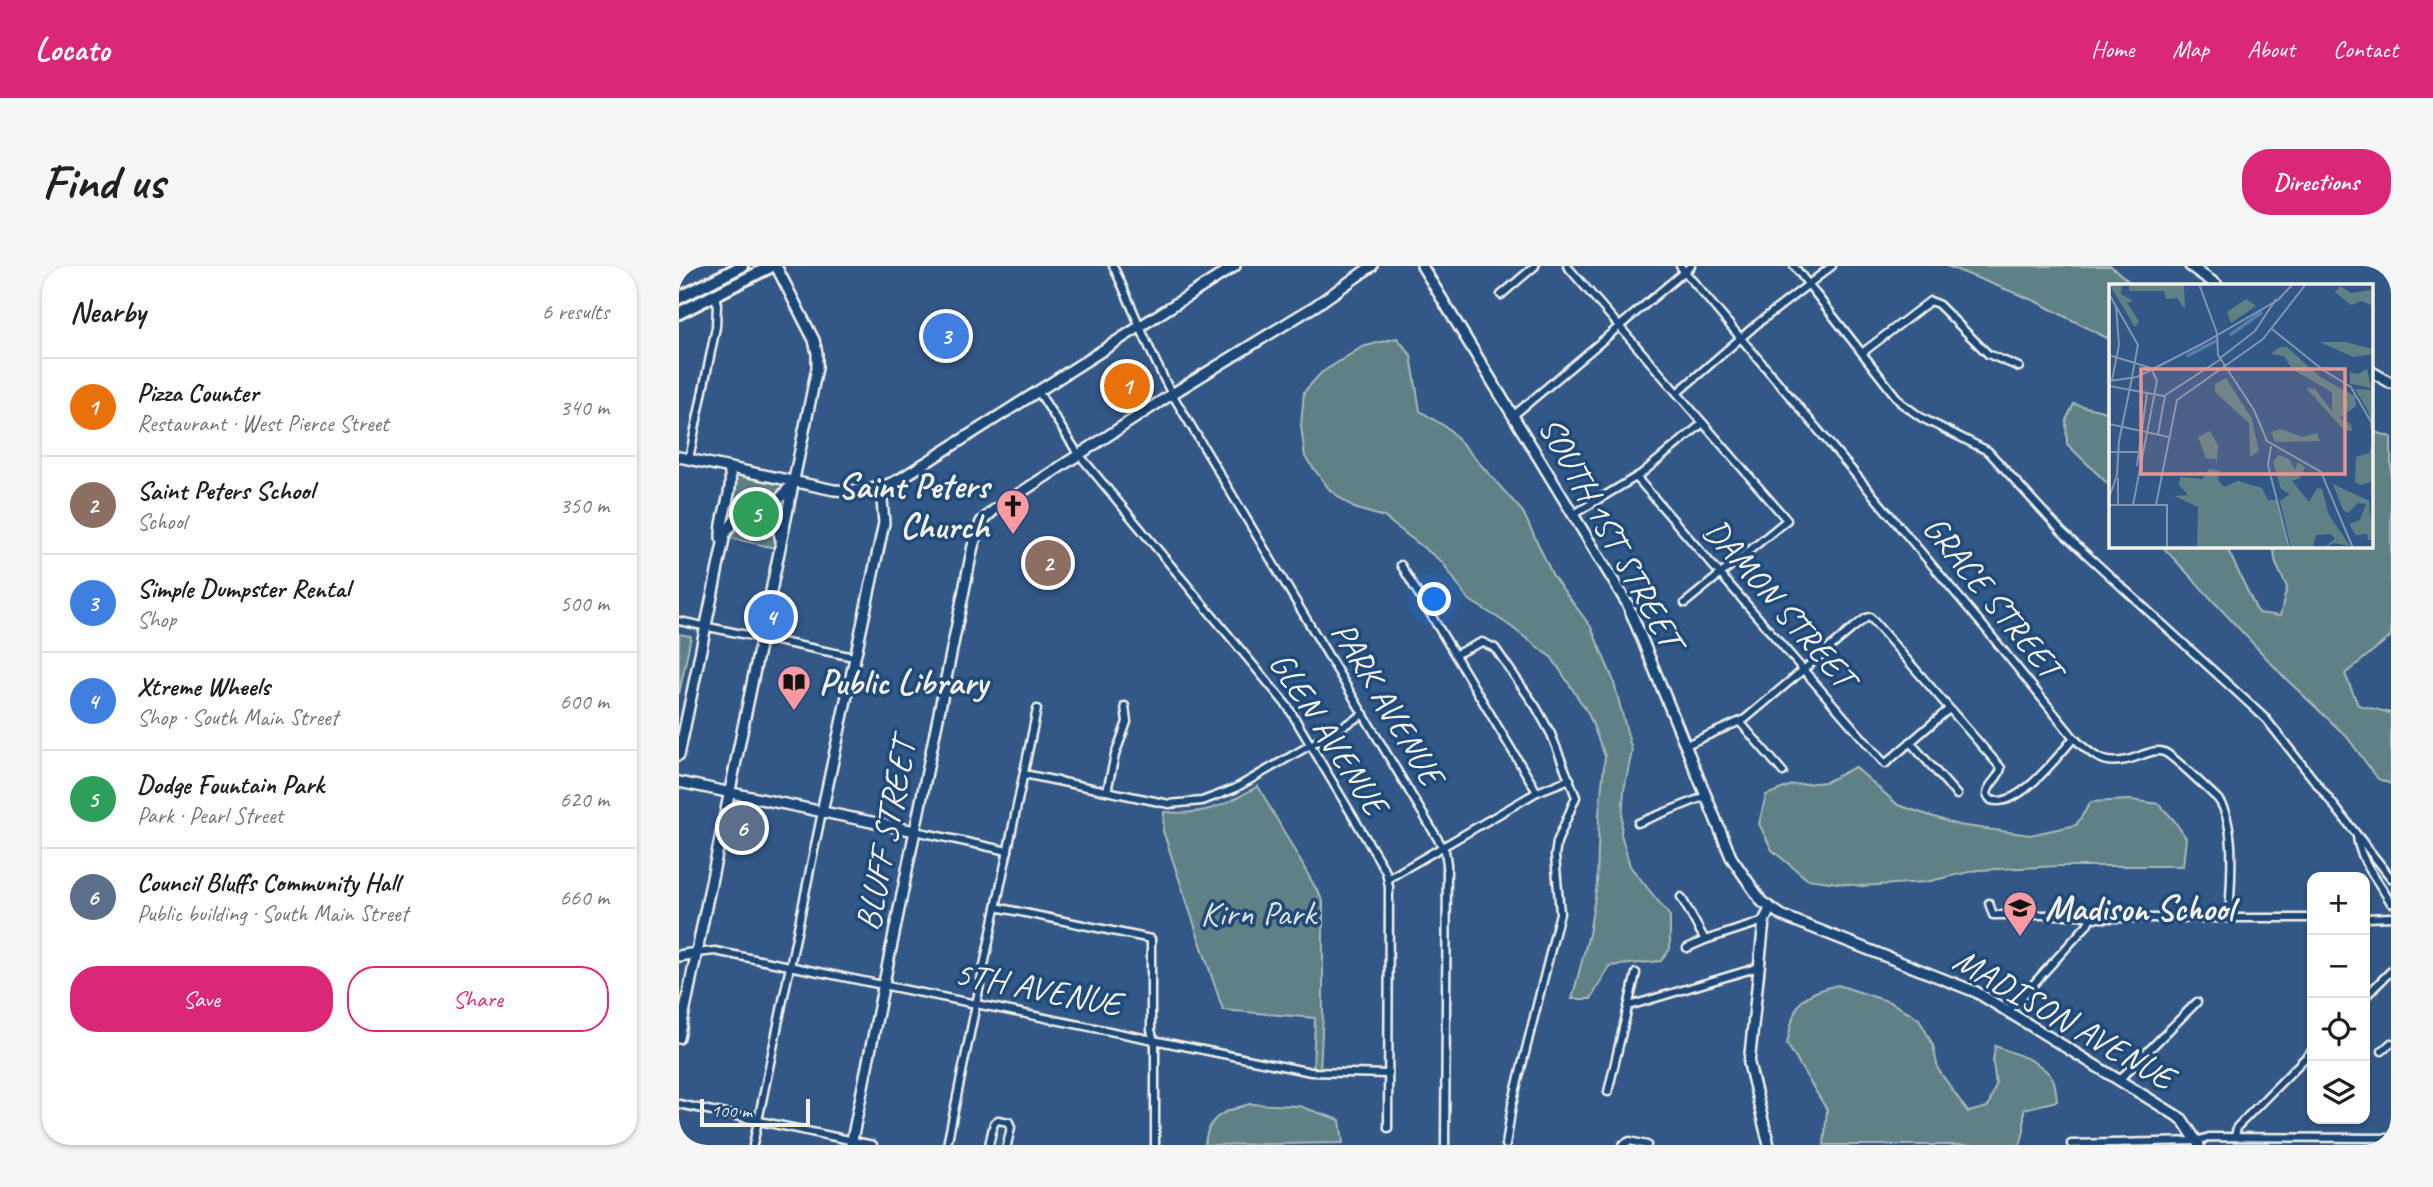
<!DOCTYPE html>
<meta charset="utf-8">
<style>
:root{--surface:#fff;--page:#f6f6f6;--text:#202124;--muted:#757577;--line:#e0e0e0;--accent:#db2777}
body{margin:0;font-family:Caveat,sans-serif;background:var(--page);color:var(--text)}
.controls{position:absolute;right:21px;bottom:21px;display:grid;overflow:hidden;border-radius:14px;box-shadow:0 2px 5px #0004}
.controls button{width:63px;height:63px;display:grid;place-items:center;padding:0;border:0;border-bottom:2px solid var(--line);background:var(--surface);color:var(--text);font:35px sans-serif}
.scale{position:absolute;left:21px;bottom:18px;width:110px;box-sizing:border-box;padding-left:7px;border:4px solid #f4f1e8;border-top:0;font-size:19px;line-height:24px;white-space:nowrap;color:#f4f1e8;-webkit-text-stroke:5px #1f4a7a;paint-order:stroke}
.you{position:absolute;left:756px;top:334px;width:24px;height:24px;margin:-18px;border:5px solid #fff;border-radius:50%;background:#1a73e8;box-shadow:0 0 0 10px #1a73e833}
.badge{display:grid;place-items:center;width:46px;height:46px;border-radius:50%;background:var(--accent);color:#fff;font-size:23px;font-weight:700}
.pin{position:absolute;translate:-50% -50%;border:4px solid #fff;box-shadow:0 2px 7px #0006}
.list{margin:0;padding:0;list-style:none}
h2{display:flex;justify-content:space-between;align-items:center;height:91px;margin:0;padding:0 28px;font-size:30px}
h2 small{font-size:23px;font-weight:400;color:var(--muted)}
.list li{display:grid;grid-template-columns:46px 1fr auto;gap:21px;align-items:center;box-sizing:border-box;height:98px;padding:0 28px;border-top:2px solid var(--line)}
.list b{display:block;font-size:26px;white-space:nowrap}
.list p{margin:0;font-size:23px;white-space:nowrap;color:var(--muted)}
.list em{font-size:23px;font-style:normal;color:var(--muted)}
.actions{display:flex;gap:14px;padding:21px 28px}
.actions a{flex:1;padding:16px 0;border:2px solid var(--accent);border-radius:28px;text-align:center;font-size:24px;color:var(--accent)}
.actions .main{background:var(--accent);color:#fff}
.icon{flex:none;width:38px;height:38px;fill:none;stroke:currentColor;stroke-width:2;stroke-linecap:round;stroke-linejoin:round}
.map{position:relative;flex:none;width:1712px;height:879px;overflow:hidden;border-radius:28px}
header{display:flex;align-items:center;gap:42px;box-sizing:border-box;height:98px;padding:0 35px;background:var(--accent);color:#fff}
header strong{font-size:33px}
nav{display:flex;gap:38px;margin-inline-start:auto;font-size:24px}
.intro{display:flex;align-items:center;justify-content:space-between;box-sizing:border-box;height:168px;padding:0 42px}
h1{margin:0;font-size:49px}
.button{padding:18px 32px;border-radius:28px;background:var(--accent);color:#fff;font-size:24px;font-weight:700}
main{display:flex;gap:42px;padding:0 42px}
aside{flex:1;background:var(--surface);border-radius:28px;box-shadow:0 2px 5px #0004}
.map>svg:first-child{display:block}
.green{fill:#5f8185;stroke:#aab9b6;stroke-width:2}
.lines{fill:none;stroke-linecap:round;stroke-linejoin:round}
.street-casing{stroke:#f4f1e8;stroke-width:11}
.secondary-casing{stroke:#f4f1e8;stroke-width:14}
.primary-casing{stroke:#f4f1e8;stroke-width:16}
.street{stroke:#1f4a7a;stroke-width:6}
.secondary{stroke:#1f4a7a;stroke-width:9}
.primary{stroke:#1f4a7a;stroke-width:10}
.labels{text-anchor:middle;stroke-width:7;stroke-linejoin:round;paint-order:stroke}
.poi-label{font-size:35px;font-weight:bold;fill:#f4f1e8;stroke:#1f4a7a;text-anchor:start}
.street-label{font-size:35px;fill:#f4f1e8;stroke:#1f4a7a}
.park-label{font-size:35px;fill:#dee0d9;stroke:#1f4a7a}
.inset-river{fill:none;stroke:#5580ab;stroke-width:3.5}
.inset-road{fill:none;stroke:#8095ae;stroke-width:2}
.view{fill:#e69792;fill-opacity:0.15;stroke:#e69792;stroke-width:3.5}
.inset-edge{fill:none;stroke:#f4f1e8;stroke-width:3.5}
</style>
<header>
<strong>Locato</strong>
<nav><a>Home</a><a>Map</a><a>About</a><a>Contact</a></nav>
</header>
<div class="intro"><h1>Find us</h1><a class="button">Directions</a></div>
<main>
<aside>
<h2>Nearby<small>6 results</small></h2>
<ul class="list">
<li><span class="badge" style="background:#e8710a">1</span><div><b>Pizza Counter</b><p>Restaurant · West Pierce Street</p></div><em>340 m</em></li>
<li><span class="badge" style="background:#8d6e63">2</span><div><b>Saint Peters School</b><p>School</p></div><em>350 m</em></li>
<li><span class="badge" style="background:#3f7fe0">3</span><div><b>Simple Dumpster Rental</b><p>Shop</p></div><em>500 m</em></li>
<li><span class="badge" style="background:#3f7fe0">4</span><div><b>Xtreme Wheels</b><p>Shop · South Main Street</p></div><em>600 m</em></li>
<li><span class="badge" style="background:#2e9e5b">5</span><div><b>Dodge Fountain Park</b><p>Park · Pearl Street</p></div><em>620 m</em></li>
<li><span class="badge" style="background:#5c6f8a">6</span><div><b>Council Bluffs Community Hall</b><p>Public building · South Main Street</p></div><em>660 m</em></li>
</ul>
<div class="actions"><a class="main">Save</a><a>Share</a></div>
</aside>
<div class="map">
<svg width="1712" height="879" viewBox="0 0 1712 879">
<rect width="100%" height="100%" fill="#325888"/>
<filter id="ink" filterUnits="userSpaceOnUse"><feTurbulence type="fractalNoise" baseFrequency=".0143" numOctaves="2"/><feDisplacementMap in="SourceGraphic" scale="14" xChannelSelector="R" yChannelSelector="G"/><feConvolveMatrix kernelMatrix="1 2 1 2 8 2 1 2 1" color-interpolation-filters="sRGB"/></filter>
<g filter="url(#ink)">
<g class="green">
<polygon points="1268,0 1432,0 1454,19 1432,19 1432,74 1356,35"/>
<polygon points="718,72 732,89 741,145 770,163 844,246 874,310 912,361 934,413 953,485 945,524 942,568 951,600 991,650 991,683 982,695 930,700 912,733 893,733 910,668 918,618 920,548 926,490 909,447 873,392 827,357 789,333 763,296 705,251 675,242 651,224 626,191 622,160 625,126 642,107 683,81"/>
<polygon points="1395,138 1432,147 1432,221 1388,178 1387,154"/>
<polygon points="1693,165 1712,171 1712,370 1666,408 1679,439 1712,447 1712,518 1699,513 1668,471 1606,412 1483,280 1547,280 1579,347 1601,350 1608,321 1597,298 1594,280 1693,280"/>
<polygon points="50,202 116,215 101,283 42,270"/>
<polygon points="0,368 12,370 0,428"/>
<polygon points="1176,501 1219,539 1279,559 1351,569 1397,559 1412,536 1451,534 1480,538 1494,553 1507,572 1504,600 1381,600 1299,604 1247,616 1183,620 1128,613 1093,584 1080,558 1087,529 1113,519 1147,516"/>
<path d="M579,520l65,115v111l-3,60h-7l2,-54 -92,-8 -60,-179 1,-19c40,4 60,-6 94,-26z"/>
<path d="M1159,719l52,17 29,17 14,26 5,24 30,43 20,-5 8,-22 -3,-23 2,-16c19,7 47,15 58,33 3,6 3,15 4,22l-33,8v22l-4,14h-196l3,-35 -40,-66c8,-39 9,-49 51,-59z"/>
<path d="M571,838l49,2 41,14 3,23 -138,2c2,-30 20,-34 45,-41z"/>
</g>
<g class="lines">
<g class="street-casing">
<g id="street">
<path d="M434,0c21,43 36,87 59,128l273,457 2,13 -2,281"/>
<polyline points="888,0 1108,254 1006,337"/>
<path d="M1001,0l305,362 89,110c24,24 36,30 68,17 7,-2 14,-6 22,-3 10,4 44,38 54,47 20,27 12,86 11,119"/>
<polyline points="1115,0 1222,137 1243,152 1309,185 1383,266 1587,453 1712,612"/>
<polyline points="822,29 856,0"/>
<polyline points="1183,87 1251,35 1259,38 1309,88 1340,101"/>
<polyline points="359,125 398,186 609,441 707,606 710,621 709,862"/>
<polyline points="998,127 1078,58 1153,0"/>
<polyline points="835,149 1012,0"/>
<polyline points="10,193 37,61 38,39 36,29"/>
<polyline points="957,211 1206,498 1270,443"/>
<polyline points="895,248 962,208 1024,157"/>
<polyline points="722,299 858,526"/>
<polyline points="0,355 175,391"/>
<polyline points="777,388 803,376 816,382 857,441 872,468 897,531 878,576 876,590 881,647 833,839 827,879"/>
<polyline points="1061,456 1104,506"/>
<polyline points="1231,476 1278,529"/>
<path d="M1007,479l59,-26 108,-91 13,-10 4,-1 131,151c-1,10 -14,16 -14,27l4,5c27,9 66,-43 83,-62"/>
<polyline points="345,508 490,538 523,535 555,523 685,448"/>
<polyline points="428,525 436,489 448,456 446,440"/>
<polyline points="959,557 1027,530"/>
<polyline points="236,565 329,585"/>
<path d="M1678,571c3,24 22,45 34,66"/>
<polyline points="710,612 858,526 891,513"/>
<polyline points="1002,631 1026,674"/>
<polyline points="1310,637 1314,649 1399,649 1418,652 1633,652"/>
<polyline points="317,641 472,673 472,764 476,779 476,879"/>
<polyline points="1686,652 1712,651"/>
<polyline points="1008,682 1026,674 1085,655"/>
<polyline points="17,687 36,685 632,806 709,808"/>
<polyline points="1686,731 1712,705"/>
<polyline points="950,740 1080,701"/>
<polyline points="1330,745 1408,659 1412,651"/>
<polyline points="1703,785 1712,777"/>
<polyline points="1441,813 1518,736"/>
<polyline points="929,826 957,707"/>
<polyline points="0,838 194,879"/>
<polyline points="1556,871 1558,861 1633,785"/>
<polyline points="1392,878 1518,875 1530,871 1712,872"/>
<polyline points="74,879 143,546"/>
<polyline points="268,879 358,443"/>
<polyline points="310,879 315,857 319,854 330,856 332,861 328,879"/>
<polyline points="943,879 951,875 968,879"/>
</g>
</g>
<g class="secondary-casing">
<g id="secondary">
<polyline points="743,0 949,339 1052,591 1083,636 1104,650 1297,726 1503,853 1520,879"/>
<polyline points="1511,0 1538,19"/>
<polyline points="1693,106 1712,117"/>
<path d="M0,191l155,33c24,2 44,1 66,-11l335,-213"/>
<path d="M76,247c14,3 23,10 25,24"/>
<path d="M42,272c-1,-25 14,-45 8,-70"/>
<polyline points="0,489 46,268 59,250 95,240 112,219"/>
<polyline points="0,516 236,565"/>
<polyline points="143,546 205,257 202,222"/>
<polyline points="0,690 17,687"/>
<polyline points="0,772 138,102 138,87 135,74 97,0"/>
<polyline points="172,879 294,280 302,256 315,244 493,128 636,40 693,0"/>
<polyline points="1090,879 1070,798 1085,655 1091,643"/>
</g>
</g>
<g class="primary-casing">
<g id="primary">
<polyline points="0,32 63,0"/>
<polyline points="0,47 93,0"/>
</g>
</g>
<use href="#street" class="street"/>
<use href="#secondary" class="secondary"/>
<use href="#primary" class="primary"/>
</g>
</g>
<defs>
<g id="church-pin" transform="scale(1.75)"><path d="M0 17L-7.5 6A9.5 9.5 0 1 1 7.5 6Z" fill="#ff9aa2" stroke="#1f4a7a"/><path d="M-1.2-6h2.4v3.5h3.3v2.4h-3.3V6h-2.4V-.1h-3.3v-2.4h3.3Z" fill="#111"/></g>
<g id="library-pin" transform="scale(1.75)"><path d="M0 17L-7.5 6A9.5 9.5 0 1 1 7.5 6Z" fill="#ff9aa2" stroke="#1f4a7a"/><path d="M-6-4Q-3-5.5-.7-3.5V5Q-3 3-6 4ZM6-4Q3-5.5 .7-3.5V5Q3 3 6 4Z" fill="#111"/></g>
<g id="school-pin" transform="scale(1.75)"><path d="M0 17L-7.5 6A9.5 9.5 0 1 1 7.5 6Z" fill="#ff9aa2" stroke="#1f4a7a"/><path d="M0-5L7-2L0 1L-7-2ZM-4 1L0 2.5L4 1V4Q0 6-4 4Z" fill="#111"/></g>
</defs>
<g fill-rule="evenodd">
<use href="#church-pin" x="334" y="240"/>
<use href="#library-pin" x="115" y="416"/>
<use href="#school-pin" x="1341" y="642"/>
</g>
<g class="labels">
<g class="poi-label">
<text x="310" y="232" text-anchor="end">Saint Peters<tspan x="310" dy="40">Church</tspan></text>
<text x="140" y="428">Public Library</text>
<text x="1366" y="654">Madison School</text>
</g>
<g class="street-label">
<text transform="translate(932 266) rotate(61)" y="12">SOUTH 1ST STREET</text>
<text transform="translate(1314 331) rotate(51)" y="12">GRACE STREET</text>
<text transform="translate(1101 337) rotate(49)" y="12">DAMON STREET</text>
<text transform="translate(709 437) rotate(59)" y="12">PARK AVENUE</text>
<text transform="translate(650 467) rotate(57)" y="12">GLEN AVENUE</text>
<text transform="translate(206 569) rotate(-79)" y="12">BLUFF STREET</text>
<text transform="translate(359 722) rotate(11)" y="12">5TH AVENUE</text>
<text transform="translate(1385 752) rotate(30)" y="12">MADISON AVENUE</text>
</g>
<g class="park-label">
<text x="579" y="659">Kirn Park</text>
</g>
</g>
<g transform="translate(1430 18)">
<rect width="264" height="264" fill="#325888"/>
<path d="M0,0h13l-1,10 12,7 -6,2 12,18 -4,6zM75,0l1,25 -8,-11 -11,1 -2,-8h-35v-6h-5zM231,2l11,7 20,-3 2,16 -11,-5 -11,4 -16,-13zM137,15l10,7 -25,17 -4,-11zM211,58h25l28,7v5l-20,3zM171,63h7l33,30 35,19 1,10 -16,12 11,6 1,7 -8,-1 -38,-42 9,1 17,22v-19l-40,-23 -8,-13 -13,-2zM258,85l4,19 -21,-4v-12l8,2zM117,94l26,41 7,32 -9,6 -1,-34 -34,-31v-8zM246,105l18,1v91l-13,4 -5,-3 1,-25 13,-4 3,-11 -3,-29zM172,145l21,8 15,-4 3,8 -45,1 -4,-10zM101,147l8,14 -1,21 -1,-7 -10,-1 -8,-21zM170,171l10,4 6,11 3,-8 7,5 -5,11 -8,3 17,21 8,-14 5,1 7,26 21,31 -16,-3 -11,5 12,-9 -4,-5 -15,1 -3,13h-22l-11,-47 10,-7 -9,-5 -8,-27zM100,185l11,2 -2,9 6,7 14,-6 24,7 6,12h9l11,48h-91l1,-41 -24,-11 14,-1 -9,-10 1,-8 22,2zM224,200l36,17 4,39h-5l-1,-6 -11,1 -7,-11 11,-4 6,-16 -8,-1 -10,10 -5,-3z" fill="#5f8185"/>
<path class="inset-river" d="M121,51l32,-23M78,72l31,-16"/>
<path class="inset-road" d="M90,0l18,49M0,10l29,51 -6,32M163,45l51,41 28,17 23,40M108,49l1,22 36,55 13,31 54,31 32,76M0,71l42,13M110,75l36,-28 21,-32M3,96l7,-35 -3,-39M0,97l28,-4 63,-32 78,-45 15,-16M0,102l55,10 57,-37M0,140l60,13M49,150l7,-38M162,162l-3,19 21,83M0,168h31M28,182l10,-73M0,214l8,-23 2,-34 13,-63M0,221h58v43M9,221v-27M24,221l24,-124 -6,-13M47,221l21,-105 86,-61 43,-55"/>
<path class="view" d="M32,85h204v105h-204z"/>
<rect width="264" height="264" class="inset-edge"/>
</g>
</svg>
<div class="controls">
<button>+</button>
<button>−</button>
<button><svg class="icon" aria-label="locate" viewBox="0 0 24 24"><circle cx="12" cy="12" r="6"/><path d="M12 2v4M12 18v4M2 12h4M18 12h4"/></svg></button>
<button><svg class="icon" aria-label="layers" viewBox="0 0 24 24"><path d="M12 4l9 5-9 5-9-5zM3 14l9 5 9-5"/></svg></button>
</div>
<div class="scale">100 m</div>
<div class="you"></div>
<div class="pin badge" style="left:448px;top:120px;background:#e8710a">1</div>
<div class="pin badge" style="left:369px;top:297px;background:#8d6e63">2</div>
<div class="pin badge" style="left:267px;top:70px;background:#3f7fe0">3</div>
<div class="pin badge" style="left:92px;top:351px;background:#3f7fe0">4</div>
<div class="pin badge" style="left:77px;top:248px;background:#2e9e5b">5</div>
<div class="pin badge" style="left:63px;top:562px;background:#5c6f8a">6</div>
</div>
</main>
